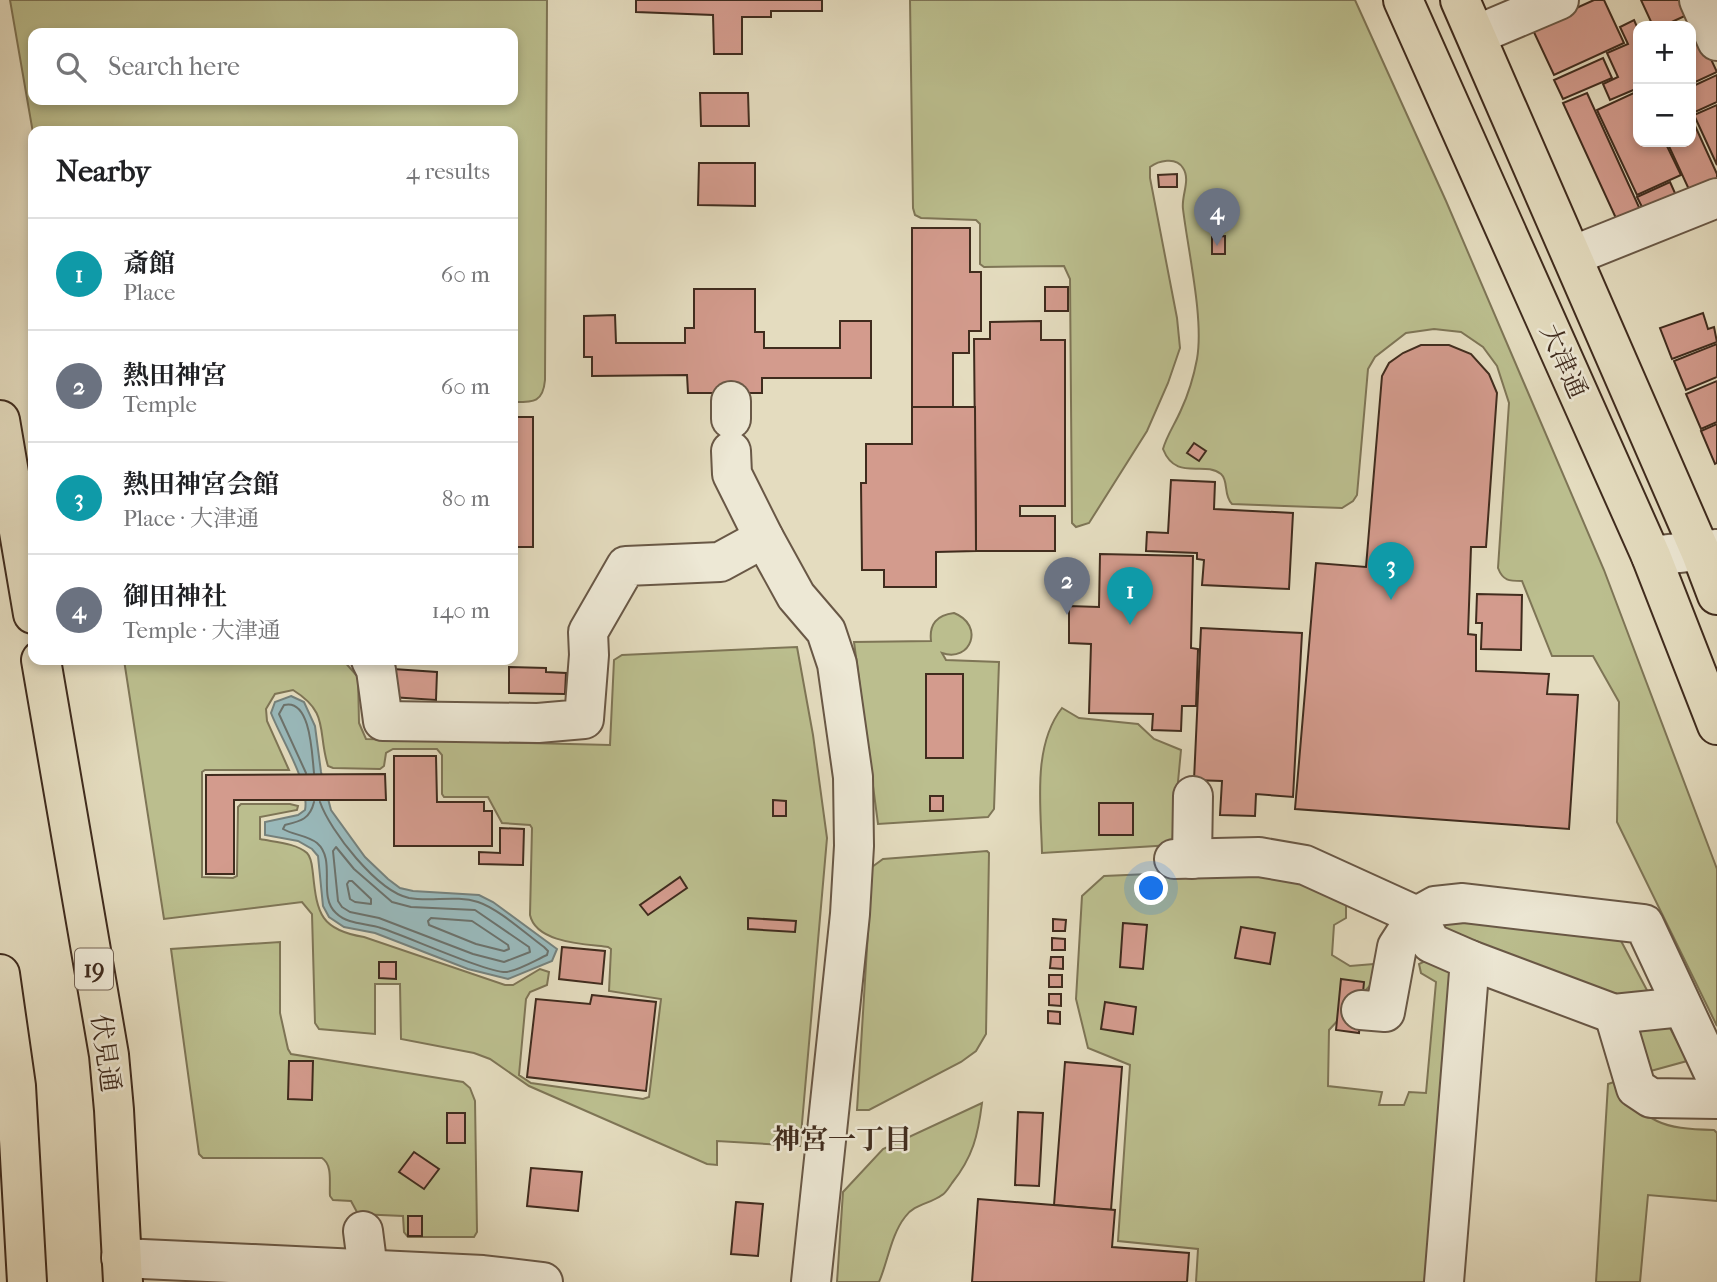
<!DOCTYPE html>
<meta charset="utf-8">
<style>
:root{--surface:#fff;--page:#f2f2f2;--text:#202124;--muted:#757577;--line:#e0e0e0;--accent:#8f2418}
body{margin:0;font-family:"IM FELL French Canon","Noto Serif JP",serif;background:var(--page);color:var(--text)}
.controls{position:absolute;right:21px;top:21px;display:grid;overflow:hidden;border-radius:14px;box-shadow:0 4px 10px #0003}
.controls button{width:63px;height:63px;display:grid;place-items:center;padding:0;border:0;border-bottom:2px solid var(--line);background:var(--surface);color:var(--text);font:35px sans-serif}
.you{position:absolute;left:1152px;top:889px;width:24px;height:24px;margin:-18px;border:5px solid #fff;border-radius:50%;background:#1a73e8;box-shadow:0 0 0 10px #1a73e833}
.badge{display:grid;place-items:center;width:46px;height:46px;border-radius:50%;background:var(--accent);color:#fff;font-size:23px;font-weight:700}
.pin{position:absolute;translate:-50% -58px;filter:drop-shadow(0 2px 4px #0008)}
.pin::after{content:'';position:absolute;top:37px;width:24px;height:21px;background:inherit;clip-path:polygon(0 0,100% 0,50% 100%)}
.list{margin:0;padding:0;list-style:none}
h2{display:flex;justify-content:space-between;align-items:center;height:91px;margin:0;padding:0 28px;font-size:30px}
h2 small{font-size:23px;font-weight:400;color:var(--muted)}
.list li{display:grid;grid-template-columns:46px 1fr auto;gap:21px;align-items:center;box-sizing:border-box;height:112px;padding:0 28px;border-top:2px solid var(--line)}
.list b{display:block;font-size:26px;white-space:nowrap}
.list p{margin:0;font-size:23px;white-space:nowrap;color:var(--muted)}
.list em{font-size:23px;font-style:normal;color:var(--muted)}
.icon{flex:none;width:38px;height:38px;fill:none;stroke:currentColor;stroke-width:2;stroke-linecap:round;stroke-linejoin:round}
.map{position:relative;flex:none;width:1717px;height:1282px;overflow:hidden}
.search{position:absolute;background:var(--surface);box-shadow:0 4px 10px #0003;left:28px;top:28px;width:490px;height:77px;display:flex;align-items:center;gap:18px;box-sizing:border-box;padding:0 24px;border-radius:14px;color:var(--muted);font-size:26px}
.panel{position:absolute;background:var(--surface);box-shadow:0 4px 10px #0003;left:28px;top:126px;width:490px;height:539px;border-radius:14px}
.map>svg:first-child{display:block}
.green{fill:#bbbe8e;stroke:#7e7556;stroke-width:2;fill-rule:evenodd}
.water{fill:#99b9bb;stroke:#75817c;stroke-width:2}
.lines{fill:none;stroke-linecap:round;stroke-linejoin:round}
.shore{stroke:#6c726c;stroke-width:2}
.building{fill:#d39b8d;stroke:#402c1e;stroke-width:2}
.minor-casing{stroke:#695846;stroke-width:42}
.major-casing{stroke:#402c1e;stroke-width:42}
.highway-casing{stroke:#402c1e;stroke-width:42}
.minor{stroke:#ede8d5;stroke-width:38}
.major{stroke:#e4dcbf;stroke-width:38}
.highway{stroke:#e4dcbf;stroke-width:38}
.labels{text-anchor:middle;stroke-width:5;stroke-linejoin:round;paint-order:stroke}
.shield{fill:#ede8d5;stroke:#746455;stroke-width:2}
.shield-label{font-size:24px;font-weight:bold;fill:#402c1e}
.street-label{font-size:26px;fill:#402c1e;stroke:#ede8d5}
.neighbourhood-label{font-size:28px;font-weight:bold;fill:#402c1e;stroke:#ede8d5}
</style>
<div class="map">
<svg width="1717" height="1282" viewBox="0 0 1717 1282">
<rect width="100%" height="100%" fill="#e4dcbf"/>
<filter id="stains"><feTurbulence type="fractalNoise" baseFrequency=".00286" numOctaves="4"/><feColorMatrix values="0 0 0 0 .2 0 0 0 0 .09 0 0 0 0 .02 0 0 0 .5 -.17"/></filter>
<radialGradient id="worn" r=".72"><stop offset=".6" stop-color="#630" stop-opacity="0"/><stop offset="1" stop-color="#630" stop-opacity=".3"/></radialGradient>
<g class="green">
<path d="M10,0h537l-2,380c-2,23 -12,22 -32,22v-271l-480,2zM33,33h480v67h-480z"/>
<path d="M910,0h445l91,201 158,369 113,299v157l-100,-204 2,-120 -26,-46h-41l-30,-75c-13,0 -19,0 -24,-13l11,-165 -12,-37 -14,-19 -22,-15 -27,-3 -28,4 -31,24 -7,12 -11,126 -4,6 -11,7 -110,-4c-9,-9 -3,-23 -11,-30 -17,-14 -45,8 -58,-25 4,-14 12,-25 18,-39 7,-15 13,-35 16,-51 7,-40 -9,-108 -14,-150 -2,-13 8,-29 0,-41 -7,-12 -25,-7 -33,-1v11l27,140 3,30 -12,35 -21,48 -58,92 -13,4 -4,-4 -2,-244 -6,-13 -80,1 -4,-3v-40l-4,-4 -55,-2 -6,-3 -2,-7z"/>
<path d="M954,613c31,12 17,50 -12,40l4,7 53,2 -5,147 -6,8 -110,7 -24,-182 77,-1c-2,-17 6,-26 23,-28z"/>
<path d="M797,647l16,88 14,103 -27,308 -83,-5v24l-10,-1 -178,-78 -39,-27 -16,-6 -73,-14 -1,-55h-25v50l-56,-5 -4,-6 -3,-109 -10,-12 -138,17 -40,-259h219l15,17 1,46 7,16 244,6 4,-85 8,-5zM293,690c37,23 24,41 35,76l5,2 47,1 4,-3 2,-13 7,-4h44l5,6v39l2,3h44l14,26 28,2 2,3 -2,87c6,28 55,29 78,32l3,2 -2,42 52,8 -12,98 -6,2 -112,-16 -12,-8 7,-76 4,-7 17,-7 2,-13 -9,-3 -27,16h-8l-141,-48c-43,-7 -47,-23 -51,-63 -1,-7 -1,-16 -6,-21 -11,-10 -33,-11 -47,-14v-22l37,-7 1,-4 -8,-2h-49l-3,3 -1,69 -4,2 -31,-1v-105l3,-2h84l-22,-49 -1,-12 9,-15z"/>
<path d="M1062,708l17,10 59,6 16,15 27,11 -9,95 -130,8c-1,-46 -10,-107 20,-145z"/>
<polygon points="987,851 989,853 986,1034 976,1051 961,1062 869,1110 857,1110 872,867 883,859"/>
<polygon points="1217,871 1297,881 1346,902 1346,918 1334,925 1332,955 1350,966 1374,964 1388,966 1329,1030 1328,1086 1382,1092 1379,1105 1404,1105 1409,1092 1426,1093 1436,982 1421,973 1419,964 1427,960 1458,975 1434,1282 1196,1282 1198,1249 1118,1241 1130,1065 1088,1048 1076,999 1082,896 1104,876"/>
<polygon points="1451,919 1620,939 1650,996 1631,1002 1443,929 1444,922"/>
<path d="M280,942v71l8,36 3,5 172,28 7,6 5,13 2,131 -3,5h-66l-4,-5 -1,-16 -45,-2 -7,-13 -18,-1 -3,-4c-1,-13 3,-31 -8,-38h-119l-4,-4 -28,-205z"/>
<polygon points="1668,1024 1687,1061 1647,1072 1631,1025"/>
<path d="M1614,1082c34,41 47,47 100,48l3,3v68l-69,-6 -8,87h-44l12,-198z"/>
<path d="M982,1103c-4,32 -9,54 -30,80 -3,4 -6,10 -10,12 -12,9 -28,9 -37,22 -14,18 -17,44 -26,65h-42l6,-90 40,-43z"/>
</g>
<path class="water" d="M291,696l13,6 11,24 6,46 10,38 34,47 23,22 12,9 13,3 66,4 14,7 64,47 -5,12 -44,18 -40,-10 -93,-36 -31,-6 -15,-10 -6,-11 -5,-50 -6,-7 -14,-8 -33,-6v-13l33,-7 7,-5c5,-27 -24,-71 -34,-97l4,-11z"/>
<g class="lines">
<g class="shore">
<path d="M306,773l-27,-59 5,-9c27,-7 28,50 30,68"/>
<path d="M314,802c-4,17 -13,19 -29,23l-2,4c10,6 24,6 34,14 20,17 0,53 19,70 12,12 31,10 45,15 23,7 109,46 126,44 12,-2 29,-12 40,-17l1,-4 -4,-4c-18,-13 -45,-38 -66,-45 -22,-7 -47,0 -69,-4 -32,-7 -79,-67 -89,-96"/>
<polygon points="336,847 354,869 392,902 411,907 475,910 529,947 530,952 504,962 473,954 379,918 350,912 342,907 338,901 333,851"/>
<polygon points="349,881 352,881 371,899 371,904 355,902 350,899 347,884"/>
<polygon points="431,918 472,921 508,945 509,949 504,951 476,944 429,925 428,921"/>
</g>
</g>
<g class="building">
<polygon points="636,0 822,0 822,11 771,11 771,17 742,17 742,54 714,54 713,15 636,12"/>
<polygon points="1594,0 1604,0 1624,43 1554,75 1532,28"/>
<polygon points="1641,0 1681,0 1687,15 1663,26 1653,26"/>
<polygon points="1634,20 1638,29 1638,88 1610,100 1603,84 1618,77 1607,53 1628,44 1620,27"/>
<polygon points="1702,40 1717,72 1691,84 1691,45"/>
<polygon points="1603,58 1612,78 1563,99 1554,80"/>
<polygon points="1717,75 1717,102 1695,112 1691,103 1691,87"/>
<polygon points="1638,91 1638,142 1665,142 1681,175 1637,195 1597,110"/>
<polygon points="700,93 748,93 749,126 701,126"/>
<polygon points="1587,93 1643,216 1620,227 1563,103"/>
<polygon points="1717,105 1717,165 1694,115"/>
<polygon points="1691,117 1717,174 1717,185 1692,196 1667,142 1691,142"/>
<polygon points="699,163 755,163 755,206 698,205"/>
<polygon points="1177,174 1177,187 1159,187 1158,175"/>
<polygon points="1670,182 1679,202 1647,217 1637,197"/>
<polygon points="912,228 970,228 970,272 981,272 981,331 969,331 969,353 953,353 953,407 912,407"/>
<polygon points="1225,236 1225,254 1212,254 1212,237"/>
<rect x="1045" y="287" width="23" height="24"/>
<polygon points="694,289 755,289 755,332 764,332 764,348 840,348 840,321 871,321 871,378 762,378 762,393 688,393 687,375 592,376 592,357 584,357 584,316 615,315 616,343 685,343 685,328 694,328"/>
<polygon points="1703,313 1708,329 1714,327 1717,342 1672,359 1660,328"/>
<polygon points="1041,321 1041,340 1065,340 1065,506 1020,506 1020,516 1055,516 1055,551 976,551 974,339 990,339 990,322"/>
<polygon points="1717,344 1717,377 1686,390 1674,361"/>
<polygon points="1421,345 1449,345 1471,354 1489,374 1497,393 1486,547 1471,547 1468,634 1476,635 1476,671 1549,674 1547,694 1578,695 1569,829 1295,809 1316,563 1366,567 1382,376 1389,363 1403,353"/>
<polygon points="1717,381 1717,422 1701,429 1686,394"/>
<polygon points="912,407 975,407 976,551 936,552 936,587 884,587 884,570 862,570 861,483 866,483 866,444 912,444"/>
<rect x="513" y="417" width="20" height="130"/>
<polygon points="1717,424 1717,463 1715,464 1701,431"/>
<polygon points="1194,443 1206,451 1199,461 1187,453"/>
<polygon points="1171,480 1215,482 1214,509 1293,513 1289,589 1202,585 1204,560 1197,559 1197,553 1146,551 1147,532 1168,533"/>
<polygon points="1100,554 1193,556 1191,648 1198,649 1196,706 1182,706 1181,731 1152,730 1153,714 1089,713 1091,644 1069,643 1069,606 1099,607"/>
<polygon points="1477,594 1522,595 1521,650 1481,649 1482,623 1476,623"/>
<polygon points="1201,628 1302,633 1293,797 1256,794 1255,816 1220,815 1222,781 1194,780"/>
<polygon points="509,667 546,668 546,672 566,673 565,694 509,693"/>
<polygon points="393,669 437,672 436,700 391,697"/>
<rect x="926" y="674" width="37" height="84"/>
<polygon points="394,756 436,756 437,802 484,802 484,811 492,811 492,846 394,846"/>
<polygon points="385,774 386,800 234,800 234,874 206,874 206,775"/>
<rect x="930" y="796" width="13" height="15"/>
<polygon points="773,800 786,801 786,816 773,816"/>
<rect x="1099" y="803" width="34" height="32"/>
<polygon points="500,828 524,829 523,865 479,864 479,852 500,853"/>
<polygon points="680,877 687,888 648,915 640,905"/>
<polygon points="748,918 796,921 795,932 748,929"/>
<polygon points="1053,919 1066,920 1065,931 1053,931"/>
<polygon points="1123,923 1147,925 1143,969 1120,967"/>
<polygon points="1241,927 1275,933 1270,964 1235,958"/>
<polygon points="1052,938 1065,939 1065,950 1052,950"/>
<polygon points="562,947 605,951 602,984 559,979"/>
<polygon points="1051,957 1063,957 1063,969 1050,968"/>
<polygon points="379,962 396,962 396,979 379,978"/>
<rect x="1049" y="975" width="13" height="12"/>
<polygon points="1341,979 1364,982 1359,1033 1336,1030"/>
<polygon points="1049,994 1061,994 1061,1006 1049,1005"/>
<polygon points="592,995 656,1002 646,1091 527,1077 536,999 590,1004"/>
<polygon points="1105,1002 1136,1007 1133,1034 1101,1029"/>
<polygon points="1048,1011 1060,1012 1060,1024 1048,1023"/>
<polygon points="289,1061 313,1061 312,1100 288,1099"/>
<polygon points="1065,1062 1122,1067 1111,1210 1054,1205"/>
<polygon points="1018,1112 1043,1113 1039,1186 1015,1185"/>
<rect x="447" y="1113" width="18" height="30"/>
<polygon points="414,1152 439,1169 424,1189 399,1172"/>
<polygon points="531,1168 582,1172 578,1211 527,1206"/>
<polygon points="978,1199 1115,1210 1112,1247 1189,1253 1187,1282 972,1282"/>
<polygon points="736,1202 763,1204 758,1256 731,1254"/>
<rect x="408" y="1216" width="14" height="20"/>
</g>
<g class="lines">
<g class="minor-casing">
<g id="minor">
<polyline points="1699,0 1717,41"/>
<polyline points="1476,35 1559,0"/>
<polyline points="1572,256 1717,198"/>
<polyline points="731,401 731,419"/>
<polyline points="731,451 732,474 764,538 796,596 826,631 837,664 853,777 854,846 850,914 811,1282"/>
<polyline points="1651,556 1717,549"/>
<polyline points="371,660 376,670 383,721 538,723 584,719 589,655 588,632 626,566 720,562 764,538"/>
<polyline points="1174,859 1259,857 1305,865 1417,916 1435,906 1463,903 1644,924 1717,1080"/>
<polyline points="1192,859 1193,796"/>
<polyline points="1361,1010 1385,1012 1397,947 1417,916 1431,943 1470,960 1614,1014 1682,1007"/>
<polyline points="1614,1014 1636,1088 1651,1098 1717,1099"/>
<polyline points="363,1231 368,1270"/>
<polyline points="121,1258 251,1264 254,1282"/>
<polyline points="251,1264 483,1275 543,1282"/>
<polyline points="1444,1282 1470,960"/>
</g>
</g>
<g class="major-casing">
<g id="major">
<polyline points="1403,0 1651,556 1717,725"/>
<polyline points="1460,0 1701,553 1717,595"/>
</g>
</g>
<g class="highway-casing">
<g id="highway">
<polyline points="0,420 33,614"/>
<polyline points="41,660 109,1055 114,1110 123,1282"/>
<polyline points="0,974 16,1086 27,1282"/>
</g>
</g>
<use href="#minor" class="minor"/>
<use href="#major" class="major"/>
<use href="#highway" class="highway"/>
</g>
<g class="labels">
<rect class="shield" x="75" y="948.5" width="38" height="41" rx="5"/>
<g class="shield-label">
<text x="94" y="977">19</text>
</g>
<g class="street-label">
<text transform="translate(1564 361) rotate(66)" y="9">大津通</text>
<text transform="translate(106 1053) rotate(82)" y="9">伏見通</text>
</g>
<g class="neighbourhood-label">
<text x="842" y="1149">神宮一丁目</text>
</g>
</g>
<rect width="100%" height="100%" filter="url(#stains)"/>
<rect width="100%" height="100%" fill="url(#worn)"/>
</svg>
<div class="controls">
<button>+</button>
<button>−</button>
</div>
<div class="you"></div>
<div class="pin badge" style="left:1130px;top:625px;background:#0f9aa8">1</div>
<div class="pin badge" style="left:1067px;top:615px;background:#6b7280">2</div>
<div class="pin badge" style="left:1391px;top:600px;background:#0f9aa8">3</div>
<div class="pin badge" style="left:1217px;top:246px;background:#6b7280">4</div>
<div class="search"><svg class="icon" aria-label="search" viewBox="0 0 24 24"><circle cx="10" cy="10" r="6"/><path d="M15 15l6 6"/></svg>Search here</div>
<section class="panel">
<h2>Nearby<small>4 results</small></h2>
<ul class="list">
<li><span class="badge" style="background:#0f9aa8">1</span><div><b>斎館</b><p>Place</p></div><em>60 m</em></li>
<li><span class="badge" style="background:#6b7280">2</span><div><b>熱田神宮</b><p>Temple</p></div><em>60 m</em></li>
<li><span class="badge" style="background:#0f9aa8">3</span><div><b>熱田神宮会館</b><p>Place · 大津通</p></div><em>80 m</em></li>
<li><span class="badge" style="background:#6b7280">4</span><div><b>御田神社</b><p>Temple · 大津通</p></div><em>140 m</em></li>
</ul>
</section>
</div>
